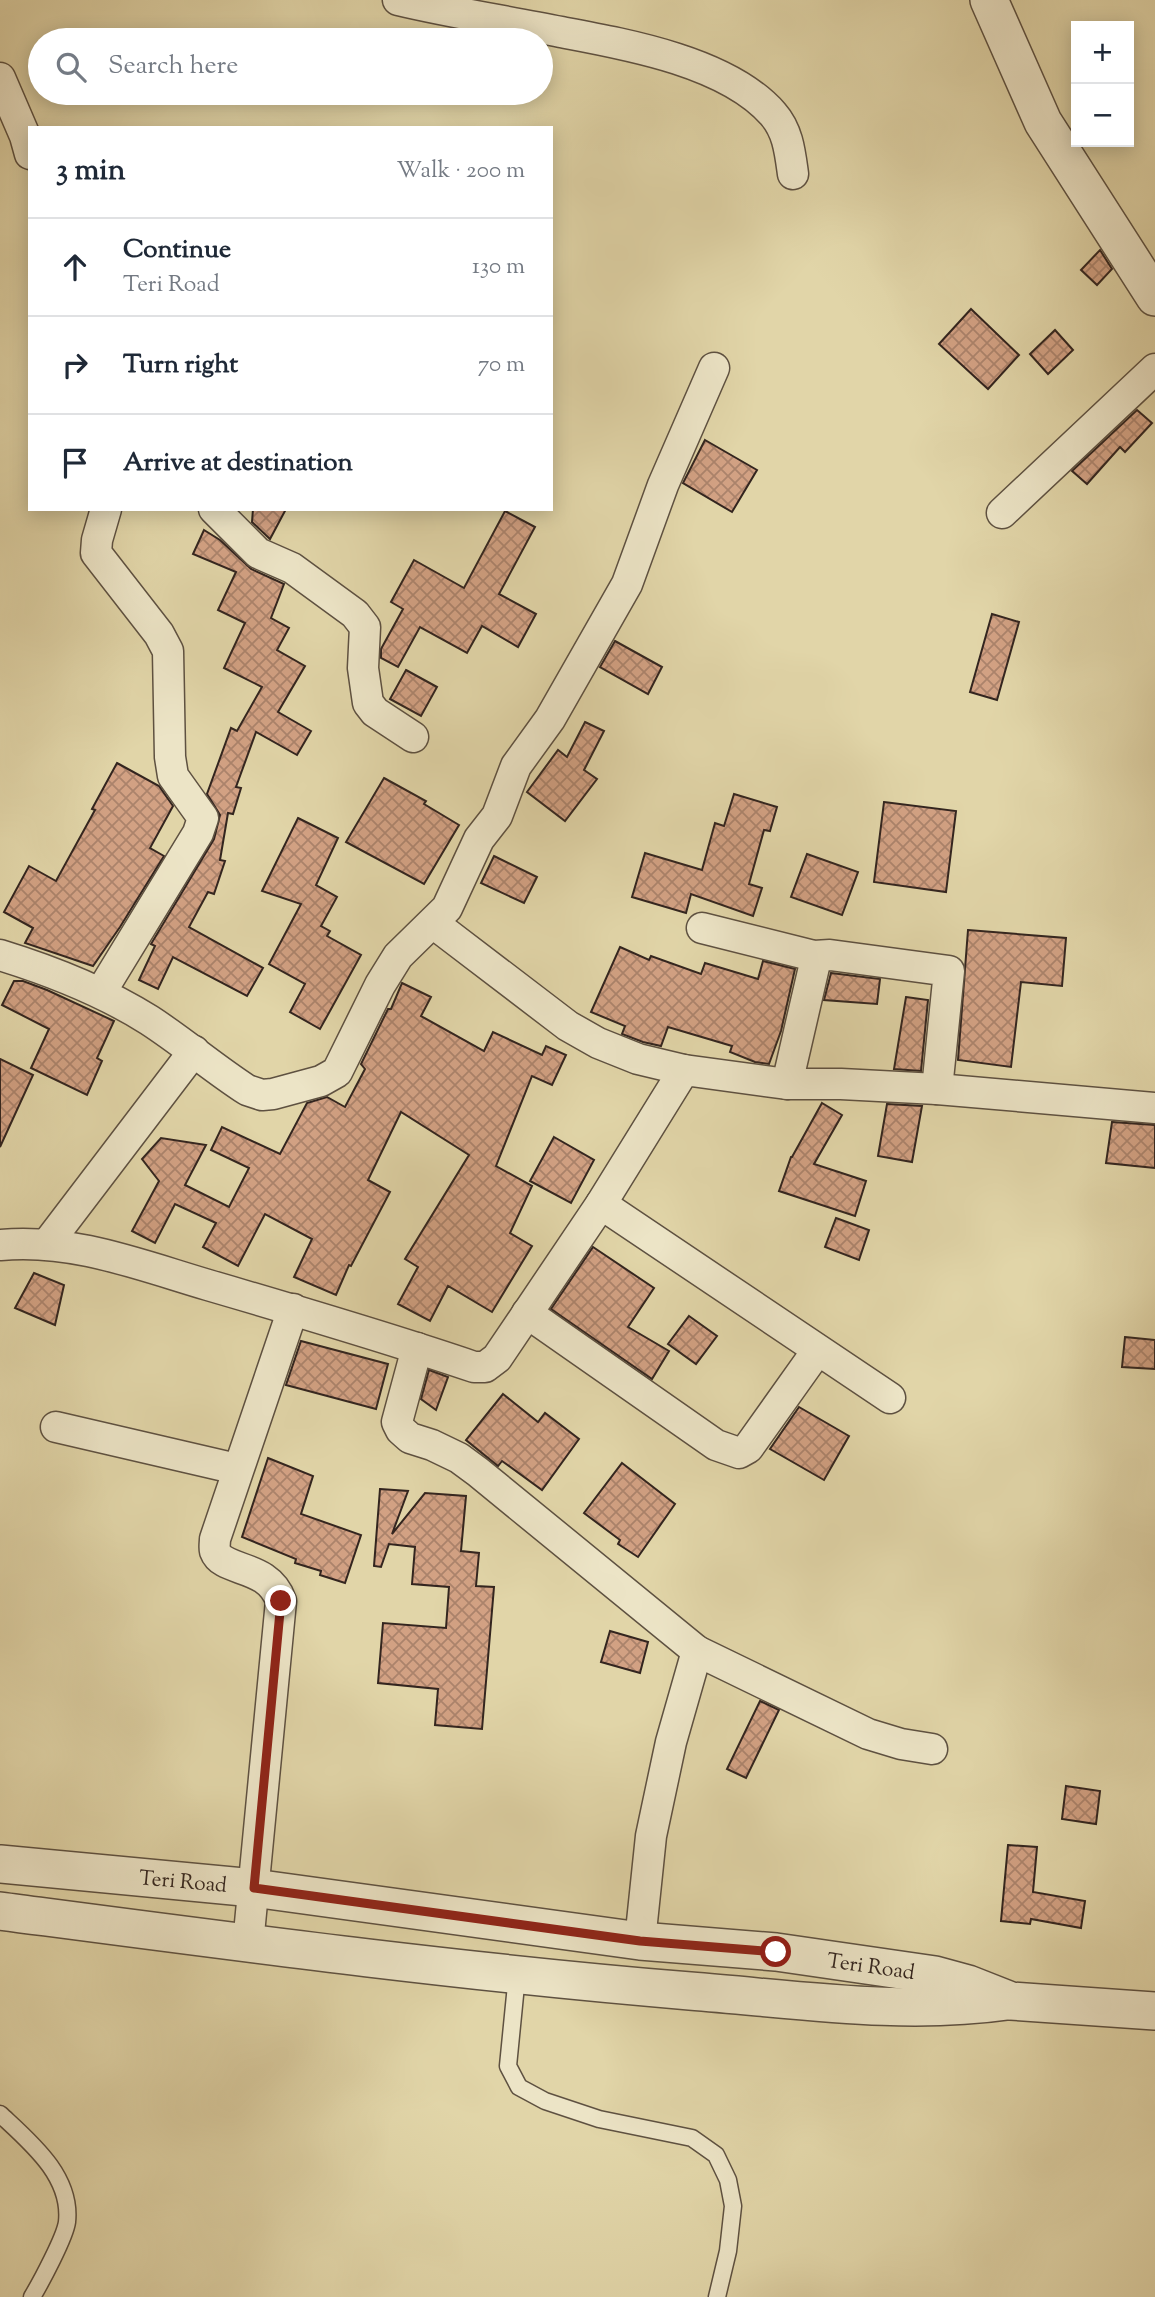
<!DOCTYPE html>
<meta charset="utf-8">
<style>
:root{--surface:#fff;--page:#f2f2f3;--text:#1f2937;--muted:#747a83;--line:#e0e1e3}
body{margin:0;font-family:"Sorts Mill Goudy",serif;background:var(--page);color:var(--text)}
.controls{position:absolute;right:21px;top:21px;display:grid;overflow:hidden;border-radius:0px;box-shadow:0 4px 18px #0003}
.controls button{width:63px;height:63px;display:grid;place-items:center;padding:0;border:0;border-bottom:2px solid var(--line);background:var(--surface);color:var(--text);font:35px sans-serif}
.stop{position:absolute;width:21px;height:21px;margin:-16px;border:5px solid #8f2418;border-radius:50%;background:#fff}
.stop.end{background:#8f2418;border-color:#fff;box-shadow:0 2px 7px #0008}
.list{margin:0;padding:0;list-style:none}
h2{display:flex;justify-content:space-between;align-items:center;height:91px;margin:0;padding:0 28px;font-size:30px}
h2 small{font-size:23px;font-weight:400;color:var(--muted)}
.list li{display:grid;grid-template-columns:46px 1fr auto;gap:21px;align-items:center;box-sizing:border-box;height:98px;padding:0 28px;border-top:2px solid var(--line)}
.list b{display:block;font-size:26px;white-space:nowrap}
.list p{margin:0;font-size:23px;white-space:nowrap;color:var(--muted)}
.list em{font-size:23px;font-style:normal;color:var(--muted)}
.icon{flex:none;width:38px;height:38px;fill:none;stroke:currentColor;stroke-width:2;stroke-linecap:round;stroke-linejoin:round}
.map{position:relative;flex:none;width:1155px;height:2297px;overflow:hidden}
.search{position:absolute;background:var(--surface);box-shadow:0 4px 18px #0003;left:28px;top:28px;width:525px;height:77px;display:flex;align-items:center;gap:18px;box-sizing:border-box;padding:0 24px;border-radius:38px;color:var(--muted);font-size:26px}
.panel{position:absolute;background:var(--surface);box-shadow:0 4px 18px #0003;left:28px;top:126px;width:525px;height:385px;border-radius:0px}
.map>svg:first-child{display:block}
.building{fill:url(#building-cross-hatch);stroke:#33251f;stroke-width:2}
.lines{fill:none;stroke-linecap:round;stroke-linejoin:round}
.service-casing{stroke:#5e5141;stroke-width:19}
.minor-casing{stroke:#5e5141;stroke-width:33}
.tertiary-casing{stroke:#5e5141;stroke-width:40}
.service{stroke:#ece4c6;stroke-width:16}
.minor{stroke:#ece4c6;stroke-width:30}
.tertiary{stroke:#ece4c6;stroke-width:37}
.route{stroke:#8f2418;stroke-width:9}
.labels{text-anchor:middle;stroke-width:5;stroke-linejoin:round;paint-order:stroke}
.street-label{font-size:21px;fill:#33251f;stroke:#ece4c6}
</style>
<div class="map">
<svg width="1155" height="2297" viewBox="0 0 1155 2297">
<defs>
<pattern id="building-cross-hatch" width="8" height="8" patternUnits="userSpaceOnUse" patternTransform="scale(1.75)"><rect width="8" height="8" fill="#d2a183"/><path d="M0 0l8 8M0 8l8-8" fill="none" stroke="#ab836b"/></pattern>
</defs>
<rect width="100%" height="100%" fill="#e1d5a8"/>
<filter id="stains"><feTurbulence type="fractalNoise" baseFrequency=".00286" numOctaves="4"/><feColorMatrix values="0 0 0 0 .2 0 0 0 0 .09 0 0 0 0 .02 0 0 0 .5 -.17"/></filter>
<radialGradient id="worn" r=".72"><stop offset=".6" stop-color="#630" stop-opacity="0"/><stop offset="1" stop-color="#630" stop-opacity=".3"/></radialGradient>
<g class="building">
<polygon points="1100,250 1112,269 1097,285 1081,270"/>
<polygon points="971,309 1019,355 988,389 939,344"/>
<polygon points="1055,330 1073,350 1048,374 1030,354"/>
<polygon points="1137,410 1152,423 1125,452 1120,447 1087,484 1072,471"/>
<polygon points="705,440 757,470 732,512 683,483"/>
<polygon points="253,509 286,509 270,539 252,522"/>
<polygon points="505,511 535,527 499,594 536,614 518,647 482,626 467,653 420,627 398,667 381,658 381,649 403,609 391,602 414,560 464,588"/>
<polygon points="204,530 220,540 251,569 284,584 271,618 289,628 277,650 305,666 278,712 311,731 297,755 256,732 236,787 241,788 233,814 228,813 220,860 225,861 214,894 208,892 189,927 263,968 247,996 173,957 158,989 139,980 155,946 151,944 214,839 220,815 207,794 231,728 237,731 262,687 224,668 245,623 218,610 236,572 193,554"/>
<polygon points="992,614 1019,622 997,700 970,692"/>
<polygon points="615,641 662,667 648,694 600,667"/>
<polygon points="406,670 437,687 421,716 390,699"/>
<polygon points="585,722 604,731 584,770 597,779 565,821 527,792 558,750 567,757"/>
<polygon points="117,763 159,786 173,806 150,848 164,856 120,927 93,966 25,943 33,928 4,912 29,866 56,881 95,810 92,809"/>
<polygon points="384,778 426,801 424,804 459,825 424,884 346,842"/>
<polygon points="734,794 777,807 770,831 764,830 749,884 762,888 753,916 691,894 686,913 632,897 645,853 702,870 715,823 724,826"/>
<polygon points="884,802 956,811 946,892 874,882"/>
<polygon points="298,818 338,838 316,885 337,897 321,926 330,931 327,936 361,955 320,1029 290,1012 305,984 269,964 301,904 262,891"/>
<polygon points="807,854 858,872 842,915 791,897"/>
<polygon points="494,856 537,877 524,903 481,883"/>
<polygon points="968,930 1066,938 1062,986 1021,982 1011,1067 958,1060"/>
<polygon points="620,947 649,960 651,956 701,974 705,963 758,979 763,961 795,969 781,1031 769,1064 755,1062 730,1052 732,1046 668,1027 661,1046 643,1042 622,1034 625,1026 591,1012"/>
<polygon points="831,973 880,979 877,1004 824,1000"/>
<polygon points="14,981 23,981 47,990 114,1021 97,1058 102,1061 87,1095 31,1068 49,1029 2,1005"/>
<polygon points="402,983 431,997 421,1016 484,1051 493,1032 542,1055 546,1046 566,1055 552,1085 532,1076 496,1166 532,1186 510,1233 532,1246 492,1312 448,1286 430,1321 398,1304 418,1267 405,1259 469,1155 401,1112 368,1180 390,1192 351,1266 349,1265 336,1295 294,1277 312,1239 265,1214 238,1266 203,1247 216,1223 175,1204 155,1243 132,1231 159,1181 142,1159 161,1138 206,1145 185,1185 229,1207 249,1168 211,1150 222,1127 280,1154 307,1103 327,1097 345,1107 365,1069 361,1064 388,1009 391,1009"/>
<polygon points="906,997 928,1000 921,1071 894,1069"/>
<polygon points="0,1059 33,1075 0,1147"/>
<polygon points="822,1103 842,1115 814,1164 866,1181 855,1216 779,1191 791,1157 792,1157"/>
<polygon points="887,1104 922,1106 912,1162 878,1156"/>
<polygon points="1112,1122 1155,1125 1155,1168 1106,1163"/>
<polygon points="554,1137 594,1160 571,1203 530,1181"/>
<polygon points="836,1218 869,1230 859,1260 825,1247"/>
<polygon points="593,1247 654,1288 628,1327 669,1351 652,1379 551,1309"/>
<polygon points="34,1273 64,1285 55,1325 15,1308"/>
<polygon points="689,1316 717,1336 696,1364 668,1344"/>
<polygon points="1125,1337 1155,1340 1155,1369 1122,1367"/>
<polygon points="301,1341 388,1364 376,1409 286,1385"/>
<polygon points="429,1370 448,1377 436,1410 421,1399"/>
<polygon points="503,1394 538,1422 545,1413 579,1439 542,1490 502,1461 498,1466 466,1440"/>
<polygon points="799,1407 849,1436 824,1480 770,1449"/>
<polygon points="268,1458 313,1476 301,1514 361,1535 345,1583 320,1575 321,1571 295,1563 296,1559 242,1537"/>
<polygon points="622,1463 675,1504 638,1557 618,1544 620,1540 584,1513"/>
<polygon points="380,1489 408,1491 392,1534 425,1493 466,1496 461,1551 479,1553 476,1586 494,1587 482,1729 435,1725 438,1689 378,1683 383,1623 446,1628 449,1587 412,1584 415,1547 389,1544 381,1567 374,1566"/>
<polygon points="610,1631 648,1642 640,1673 601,1662"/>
<polygon points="760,1701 779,1710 746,1778 727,1769"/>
<polygon points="1066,1786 1100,1791 1096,1824 1062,1819"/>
<polygon points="1008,1845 1037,1847 1033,1892 1085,1901 1081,1928 1031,1919 1030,1924 1001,1921"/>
</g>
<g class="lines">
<g class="service-casing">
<g id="service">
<polyline points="517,1975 508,2066 519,2087 545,2101 599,2119 692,2138 716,2155 728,2180 733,2206 728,2251 717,2297"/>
<path d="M0,2114c30,28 72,62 67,108 -2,15 -26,60 -35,75"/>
</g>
</g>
<g class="minor-casing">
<g id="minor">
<path d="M398,0c54,13 109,21 163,32 65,12 167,30 212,82 15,17 17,38 20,60"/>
<polyline points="0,78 25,136 30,154"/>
<polyline points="214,509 258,553 292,568 355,614 365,627 363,668 368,703 375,712 413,737"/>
<polyline points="1002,513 1155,369"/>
<polyline points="433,923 568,1026 598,1043 638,1059 684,1070"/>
<polyline points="702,928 814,956 830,955 949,971 937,1089"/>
<path d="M0,955c52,16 103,36 149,65 34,22 64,48 98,70l15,5 11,-1 48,-13 16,-9 43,-87 18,-29 49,-48 32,-69 18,-23 19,-50 34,-47 77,-135 36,-99 51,-117"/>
<polyline points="101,992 198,833 203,818 173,776 170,757 168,651 159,634 96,553 97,540 106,509"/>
<polyline points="787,1084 814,967"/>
<polyline points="601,1204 890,1398"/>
<polyline points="47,1244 194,1051"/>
<path d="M0,1245c72,-7 140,20 208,40 89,26 178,52 266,82h11l12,-9 104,-154 83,-134 103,14h54l96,5 218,19"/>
<polyline points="527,1313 716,1445 739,1453 748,1448 817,1351"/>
<polyline points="417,1348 397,1422 401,1430 410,1438 432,1445 459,1458 478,1472 697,1651 868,1734 901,1744 932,1749"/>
<polyline points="56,1427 237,1469"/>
<polyline points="640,1941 651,1836 671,1742 697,1651"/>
<path d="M248,1944l33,-343c-13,-38 -58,-28 -66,-50 -1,-4 0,-8 0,-12l78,-230"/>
</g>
</g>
<g class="tertiary-casing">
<g id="tertiary">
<polyline points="989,0 1043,122 1155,297"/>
<polyline points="0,1864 254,1888 640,1941 776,1952 935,1975 968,1984 1011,2001 1155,2011"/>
<path d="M0,1911c229,30 459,61 690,80 105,8 212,25 317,10"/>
</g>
</g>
<use href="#service" class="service"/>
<use href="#minor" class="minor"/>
<use href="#tertiary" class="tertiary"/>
</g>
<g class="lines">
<polyline class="route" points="281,1601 254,1888 640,1941 776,1952"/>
</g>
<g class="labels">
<g class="street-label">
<text transform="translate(183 1881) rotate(5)" y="7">Teri Road</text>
<text transform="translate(871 1966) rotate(8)" y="7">Teri Road</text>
</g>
</g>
<rect width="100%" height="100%" filter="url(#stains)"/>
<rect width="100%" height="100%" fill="url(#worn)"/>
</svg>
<div class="controls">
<button>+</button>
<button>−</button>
</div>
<div class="stop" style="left:776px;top:1952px"></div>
<div class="stop end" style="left:281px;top:1601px"></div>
<div class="search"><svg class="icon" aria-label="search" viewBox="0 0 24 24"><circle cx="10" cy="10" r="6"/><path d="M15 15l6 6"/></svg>Search here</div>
<section class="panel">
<h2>3 min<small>Walk · 200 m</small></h2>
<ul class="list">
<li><svg class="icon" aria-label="ahead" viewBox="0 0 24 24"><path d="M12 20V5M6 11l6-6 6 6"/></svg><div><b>Continue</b><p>Teri Road</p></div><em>130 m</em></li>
<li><svg class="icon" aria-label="right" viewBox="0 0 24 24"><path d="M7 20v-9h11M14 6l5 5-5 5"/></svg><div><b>Turn right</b></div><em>70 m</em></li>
<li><svg class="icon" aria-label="arrive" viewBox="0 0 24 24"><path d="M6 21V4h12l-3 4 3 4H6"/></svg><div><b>Arrive at destination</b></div></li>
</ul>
</section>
</div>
